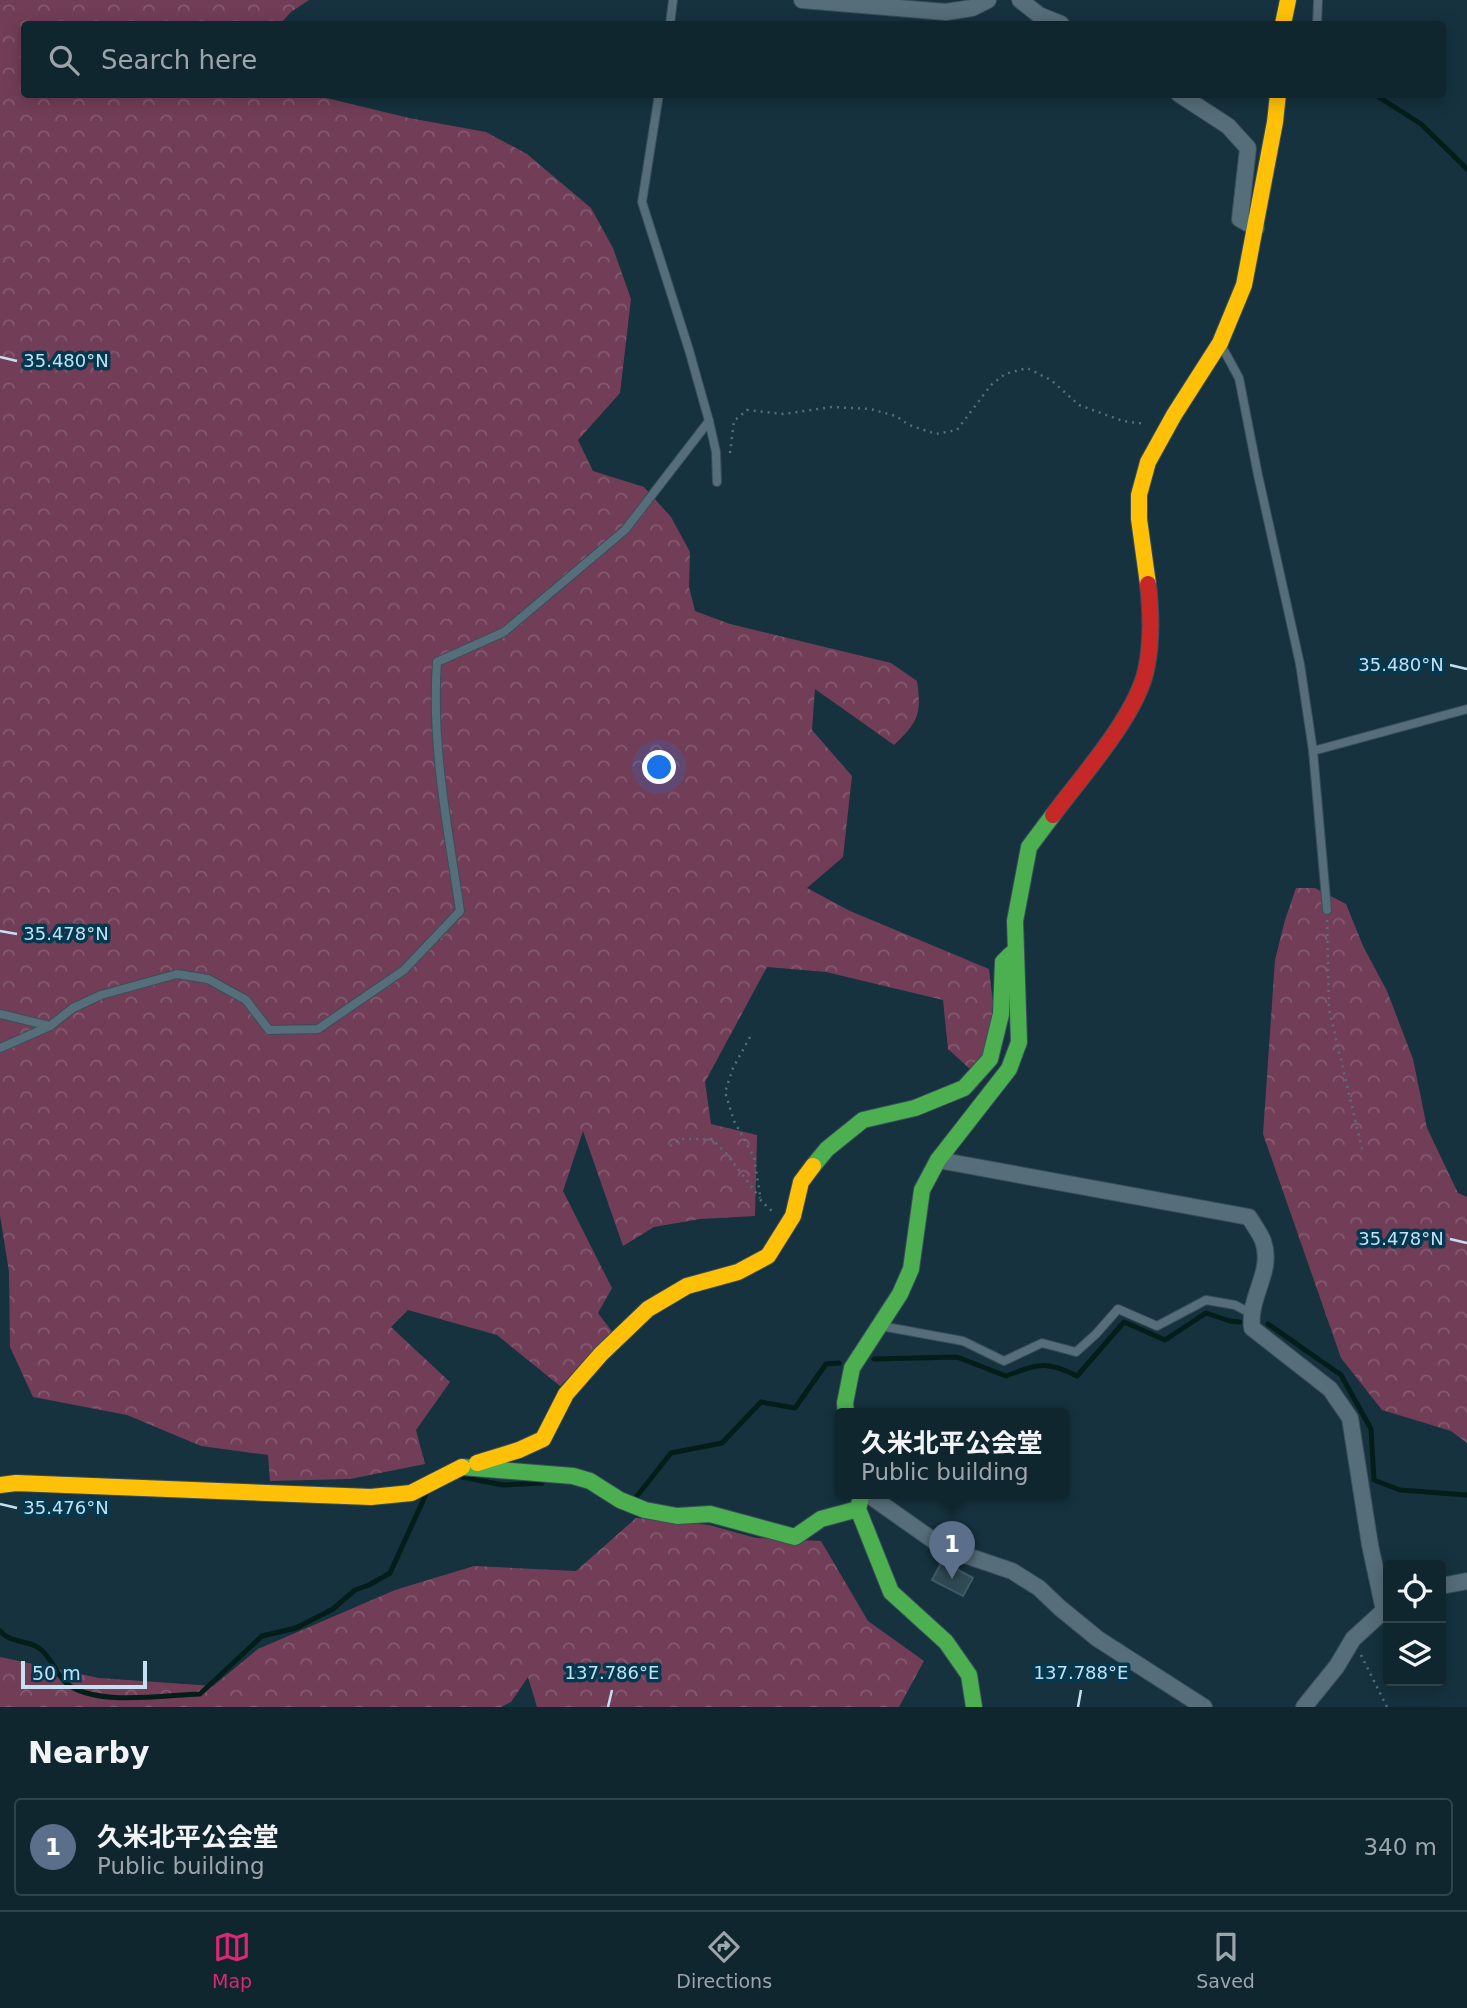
<!DOCTYPE html>
<meta charset="utf-8">
<style>
:root{--surface:#10262e;--page:#192e36;--text:#f1f3f6;--muted:#9ca5aa;--line:#30434a;--accent:#db2777}
body{margin:0;font-family:"DejaVu Sans","Noto Sans JP",sans-serif;background:var(--page);color:var(--text)}
.controls{position:absolute;right:21px;bottom:21px;display:grid;overflow:hidden;border-radius:7px;box-shadow:0 4px 18px #0003}
.controls button{width:63px;height:63px;display:grid;place-items:center;padding:0;border:0;border-bottom:2px solid var(--line);background:var(--surface);color:var(--text);font:35px sans-serif}
.scale{position:absolute;left:21px;bottom:18px;width:126px;box-sizing:border-box;padding-left:7px;border:4px solid #c4e1f4;border-top:0;font-size:19px;line-height:24px;white-space:nowrap;color:#c4e1f4;-webkit-text-stroke:5px #04384f;paint-order:stroke}
.you{position:absolute;left:660px;top:768px;width:24px;height:24px;margin:-18px;border:5px solid #fff;border-radius:50%;background:#1a73e8;box-shadow:0 0 0 10px #1a73e833}
.badge{display:grid;place-items:center;width:46px;height:46px;border-radius:50%;background:var(--accent);color:#fff;font-size:23px;font-weight:700}
.pin{position:absolute;translate:-50% -58px;filter:drop-shadow(0 2px 4px #0008)}
.pin::after{content:'';position:absolute;top:37px;width:24px;height:21px;background:inherit;clip-path:polygon(0 0,100% 0,50% 100%)}
.popup{position:absolute;left:835px;top:1408px;width:234px;height:91px;box-sizing:border-box;display:grid;place-content:center;border-radius:7px;background:var(--surface);filter:drop-shadow(0 2px 5px #0005);font-size:23px;white-space:nowrap;color:var(--muted)}
.popup b{font-size:26px;color:var(--text)}
.popup::after{content:'';position:absolute;left:50%;top:100%;margin-left:-14px;border:14px solid transparent;border-top-color:var(--surface)}
.list{margin:0;padding:0;list-style:none}
h2{display:flex;justify-content:space-between;align-items:center;height:91px;margin:0;padding:0 28px;font-size:30px}
h2 small{font-size:23px;font-weight:400;color:var(--muted)}
.list li{display:grid;grid-template-columns:46px 1fr auto;gap:21px;align-items:center;box-sizing:border-box;height:98px;margin:0 14px 14px;padding:0 14px;border:2px solid var(--line);border-radius:7px}
.list b{display:block;font-size:26px;white-space:nowrap}
.list p{margin:0;font-size:23px;white-space:nowrap;color:var(--muted)}
.list em{font-size:23px;font-style:normal;color:var(--muted)}
.icon{flex:none;width:38px;height:38px;fill:none;stroke:currentColor;stroke-width:2;stroke-linecap:round;stroke-linejoin:round}
.map{position:relative;flex:none;width:1467px;height:1707px;overflow:hidden}
.search{position:absolute;background:var(--surface);box-shadow:0 4px 18px #0003;left:21px;right:21px;top:21px;height:77px;display:flex;align-items:center;gap:18px;box-sizing:border-box;padding:0 24px;border-radius:7px;color:var(--muted);font-size:26px}
.sheet{height:203px;background:var(--surface)}
nav{display:flex;justify-content:space-around;align-items:center;box-sizing:border-box;height:98px;border-top:2px solid var(--line);background:var(--surface);font-size:19px;color:var(--muted)}
nav a{display:grid;justify-items:center;gap:4px}
nav .on{color:var(--accent)}
.map>svg:first-child{display:block}
.forest{fill:url(#forest-crowns)}
.lines{fill:none;stroke-linecap:round;stroke-linejoin:round}
.stream{stroke:#031e19;stroke-width:5}
.building{fill:#304a53;stroke:#3e5b65;stroke-width:2}
.lane-casing{stroke:#394e59;stroke-width:10}
.street-casing{stroke:#394e59;stroke-width:18}
.fast-casing{stroke:#394e59;stroke-width:18}
.slow-casing{stroke:#394e59;stroke-width:18}
.jam-casing{stroke:#394e59;stroke-width:18}
.path{stroke:#586e79;stroke-width:2.5;stroke-dasharray:2 5;stroke-linecap:butt}
.lane{stroke:#566e7a;stroke-width:8}
.street{stroke:#566e7a;stroke-width:16}
.fast{stroke:#4caf50;stroke-width:16}
.slow{stroke:#ffc107;stroke-width:16}
.jam{stroke:#c62828;stroke-width:16}
.ticks{fill:none;stroke:#c4e1f4;stroke-width:2.5}
.ticks-label{font-size:18px;text-anchor:middle;fill:#c4e1f4;stroke:#04384f;stroke-width:7;stroke-linejoin:round;paint-order:stroke}
</style>
<div class="map">
<svg width="1467" height="1707" viewBox="0 0 1467 1707">
<defs>
<pattern id="forest-crowns" width="20" height="18" patternUnits="userSpaceOnUse" patternTransform="scale(1.75)"><rect width="20" height="18" fill="#723e57"/><path d="M2 6a3 3 0 1 1 6 0M12 15a3 3 0 1 1 6 0" fill="none" stroke="#845a70"/></pattern>
</defs>
<rect width="100%" height="100%" fill="#15323e"/>
<g class="forest">
<path d="M0,0h309l-18,12 -11,12h-256v70l290,1 95,23 77,14 41,22 64,54 22,40 18,51 -11,94 -42,47 15,31 51,16 27,30 19,35 -1,35 6,24 35,13 161,39 26,18c5,33 1,41 -23,64l-79,-56 -3,41 40,46 -9,81 -36,31 43,23 139,58 4,34 -4,43 -18,24 -23,-21 -5,-49 -117,-28 -59,-5 -62,115 6,42 46,11 -2,81 -55,3 -46,8 -31,19 -40,-115 -20,60 49,97 -14,25 15,20 -53,53 -63,-51 -89,-25 -17,17 59,55 -34,48 9,34 -75,15 -80,2 -2,-26 -67,-9 -74,-31 -94,-18 -23,-50 -1,-75 -9,-57z"/>
<polygon points="1296,888 1315,888 1346,904 1363,946 1387,991 1413,1059 1427,1128 1458,1193 1467,1197 1467,1443 1451,1431 1382,1410 1341,1358 1263,1134 1275,960 1285,920"/>
<polygon points="636,1518 709,1525 756,1538 821,1541 868,1621 924,1661 899,1707 537,1707 528,1677 511,1702 501,1707 0,1707 0,1657 99,1678 213,1686 258,1649 395,1590 474,1566 576,1571"/>
</g>
<g class="lines">
<g class="stream">
<polyline points="1374,94 1421,124 1467,169"/>
<polyline points="1268,1324 1341,1375 1371,1429 1374,1480 1400,1490 1467,1495"/>
<path d="M874,1359l83,-2 49,19c32,-12 40,-16 71,0l47,-54 41,18 41,-27 24,8 10,1"/>
<polyline points="462,1477 503,1485 542,1483"/>
<polyline points="637,1496 671,1453 722,1443 761,1402 795,1408 826,1364 839,1363"/>
<path d="M0,1631c10,12 27,9 39,17 12,8 17,26 27,35 29,24 98,12 134,11l62,-58 34,-8 37,-19 22,-19 14,-5 21,-12 37,-81"/>
</g>
</g>
<polygon class="building" points="942,1561 973,1578 963,1596 932,1580"/>
<g class="lines">
<g class="lane-casing">
<g id="lane">
<polyline points="670,24 673,0"/>
<polyline points="1317,24 1318,0"/>
<polyline points="659,94 642,202 689,350 709,421 716,452 717,482"/>
<polyline points="1221,345 1239,378 1258,475 1300,664 1313,751 1467,709"/>
<polyline points="1313,751 1327,910"/>
<polyline points="0,1014 50,1026"/>
<path d="M0,1048l50,-22 23,-18 28,-13 76,-21 31,5 38,21 23,30 49,-1 86,-59 56,-59c-12,-82 -29,-166 -23,-249l67,-30 121,-102 84,-109"/>
<polyline points="881,1326 963,1341 1004,1361 1042,1343 1076,1352 1096,1334 1118,1309 1157,1326 1206,1300 1235,1305 1250,1313"/>
</g>
</g>
<g class="street-casing">
<g id="street">
<polyline points="802,0 946,12 972,8 988,0"/>
<polyline points="1020,0 1039,15 1061,24"/>
<polyline points="1179,94 1228,126 1248,148 1240,219 1256,228"/>
<path d="M938,1160l311,57c4,7 11,16 14,24 11,31 -15,55 -11,87l78,61 20,29 20,127 14,65"/>
<polyline points="866,1493 944,1548 1012,1571 1039,1588 1060,1608 1098,1639 1204,1707"/>
<polyline points="1441,1586 1467,1581"/>
<polyline points="1304,1707 1337,1666 1353,1639 1388,1607"/>
</g>
</g>
<g class="fast-casing">
<g id="fast">
<polyline points="813,1166 827,1149 863,1120 915,1108 964,1088 990,1059 1001,1014 1003,962 1011,954"/>
<polyline points="846,1413 845,1403 852,1368 900,1294 911,1269 922,1190 938,1160 1009,1069 1019,1042 1015,921 1029,847 1053,815"/>
<polyline points="462,1467 573,1476 590,1481 620,1500 645,1510 677,1516 710,1514 795,1537 821,1519 858,1509"/>
<polyline points="862,1493 858,1509 891,1592 946,1642 969,1675 974,1707"/>
</g>
</g>
<g class="slow-casing">
<g id="slow">
<polyline points="1283,24 1288,0"/>
<polyline points="1148,584 1139,519 1139,495 1148,462 1174,415 1220,343 1244,285 1275,122 1278,94"/>
<polyline points="477,1463 519,1450 543,1439 566,1394 601,1354 648,1309 687,1286 738,1272 768,1256 793,1216 801,1182 813,1166"/>
<polyline points="0,1485 16,1483 371,1497 411,1493 462,1467"/>
</g>
</g>
<g class="jam-casing">
<path id="jam" d="M1053,815c29,-39 83,-99 93,-145 6,-27 5,-59 2,-86"/>
</g>
<g class="path">
<polyline points="730,453 734,421 747,410 784,414 832,407 870,409 896,416 909,425 936,434 957,430 991,385 1005,374 1027,368 1051,380 1079,405 1123,421 1146,424"/>
<polyline points="1327,920 1329,1009 1363,1153"/>
<polyline points="750,1037 733,1068 725,1092 734,1121 754,1157 761,1201 773,1212"/>
<polyline points="670,1146 682,1139 712,1139 726,1153 760,1198"/>
<polyline points="1361,1655 1387,1707"/>
</g>
<use href="#lane" class="lane"/>
<use href="#street" class="street"/>
<use href="#fast" class="fast"/>
<use href="#slow" class="slow"/>
<use href="#jam" class="jam"/>
</g>
<path class="ticks" d="M0,357l17,4M1450,665l17,4M0,931l17,3M1450,1239l17,4M0,1504l17,4M608,1707l4,-17M1078,1707l3,-17"/>
<g class="ticks-label">
<text x="66" y="367">35.480°N</text>
<text x="1401" y="671">35.480°N</text>
<text x="66" y="940">35.478°N</text>
<text x="1401" y="1245">35.478°N</text>
<text x="66" y="1514">35.476°N</text>
<text x="612" y="1679">137.786°E</text>
<text x="1081" y="1679">137.788°E</text>
</g>
</svg>
<div class="controls">
<button><svg class="icon" aria-label="locate" viewBox="0 0 24 24"><circle cx="12" cy="12" r="6"/><path d="M12 2v4M12 18v4M2 12h4M18 12h4"/></svg></button>
<button><svg class="icon" aria-label="layers" viewBox="0 0 24 24"><path d="M12 4l9 5-9 5-9-5zM3 14l9 5 9-5"/></svg></button>
</div>
<div class="scale">50 m</div>
<div class="you"></div>
<div class="pin badge" style="left:952px;top:1579px;background:#5c6f8a">1</div>
<div class="popup"><b>久米北平公会堂</b>Public building</div>
<div class="search"><svg class="icon" aria-label="search" viewBox="0 0 24 24"><circle cx="10" cy="10" r="6"/><path d="M15 15l6 6"/></svg>Search here</div>
</div>
<section class="sheet">
<h2>Nearby<small></small></h2>
<ul class="list">
<li><span class="badge" style="background:#5c6f8a">1</span><div><b>久米北平公会堂</b><p>Public building</p></div><em>340 m</em></li>
</ul>
</section>
<nav>
<a class="on"><svg class="icon" aria-label="map" viewBox="0 0 24 24"><path d="M3 6l6-2 6 2 6-2v14l-6 2-6-2-6 2zM9 4v14M15 6v14"/></svg>Map</a>
<a><svg class="icon" aria-label="directions" viewBox="0 0 24 24"><path d="M12 3l9 9-9 9-9-9zM9 14v-3h6M13 9l2 2-2 2"/></svg>Directions</a>
<a><svg class="icon" aria-label="saved" viewBox="0 0 24 24"><path d="M7 4h10v16l-5-4-5 4z"/></svg>Saved</a>
</nav>
